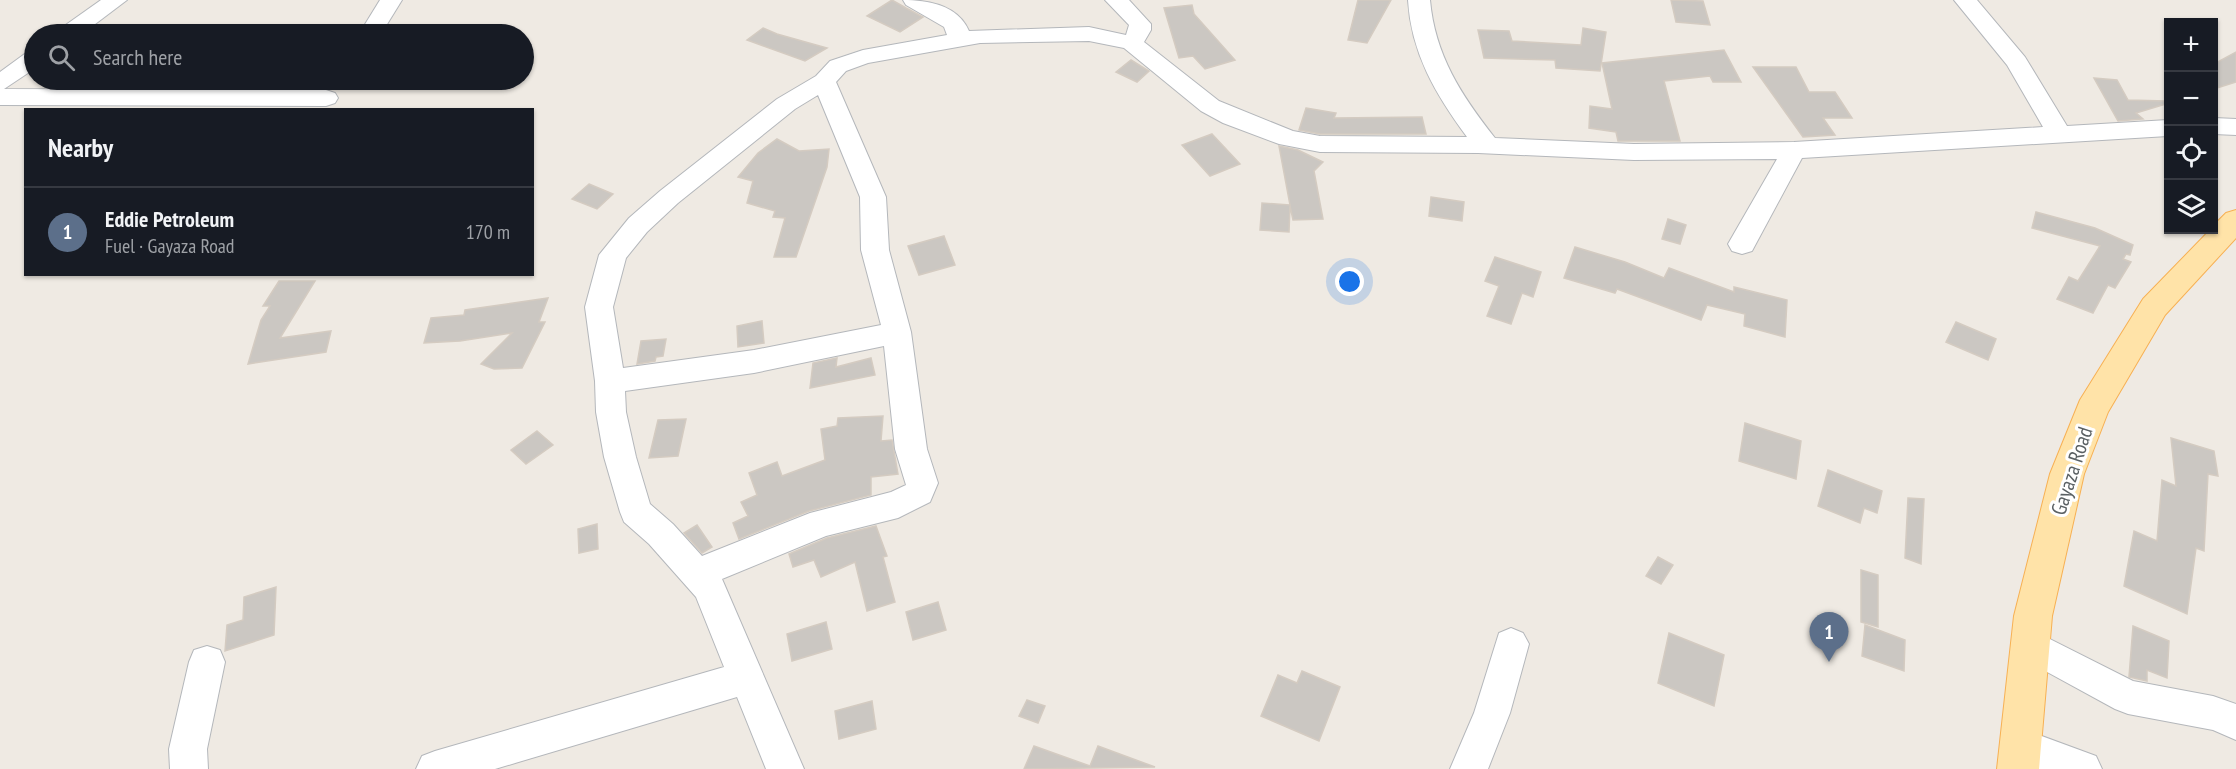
<!DOCTYPE html>
<meta charset="utf-8">
<style>
:root{--surface:#171b24;--page:#20242c;--text:#f1f3f6;--muted:#9ea1a6;--line:#363941;--accent:#b45309}
body{margin:0;font-family:"PT Sans Narrow",sans-serif;background:var(--page);color:var(--text)}
.controls{position:absolute;right:18px;top:18px;display:grid;overflow:hidden;border-radius:0px;box-shadow:0 2px 4px #0004}
.controls button{width:54px;height:54px;display:grid;place-items:center;padding:0;border:0;border-bottom:2px solid var(--line);background:var(--surface);color:var(--text);font:30px sans-serif}
.you{position:absolute;left:1350px;top:282px;width:21px;height:21px;margin:-15px;border:4px solid #fff;border-radius:50%;background:#1a73e8;box-shadow:0 0 0 9px #1a73e833}
.badge{display:grid;place-items:center;width:39px;height:39px;border-radius:50%;background:var(--accent);color:#fff;font-size:20px;font-weight:700}
.pin{position:absolute;translate:-50% -50px;filter:drop-shadow(0 2px 3px #0008)}
.pin::after{content:'';position:absolute;top:32px;width:21px;height:18px;background:inherit;clip-path:polygon(0 0,100% 0,50% 100%)}
.list{margin:0;padding:0;list-style:none}
h2{display:flex;justify-content:space-between;align-items:center;height:78px;margin:0;padding:0 24px;font-size:26px}
h2 small{font-size:20px;font-weight:400;color:var(--muted)}
.list li{display:grid;grid-template-columns:39px 1fr auto;gap:18px;align-items:center;box-sizing:border-box;height:90px;padding:0 24px;border-top:2px solid var(--line)}
.list b{display:block;font-size:22px;white-space:nowrap}
.list p{margin:0;font-size:20px;white-space:nowrap;color:var(--muted)}
.list em{font-size:20px;font-style:normal;color:var(--muted)}
.icon{flex:none;width:33px;height:33px;fill:none;stroke:currentColor;stroke-width:2;stroke-linecap:round;stroke-linejoin:round}
.map{position:relative;flex:none;width:2236px;height:769px;overflow:hidden}
.search{position:absolute;background:var(--surface);box-shadow:0 2px 4px #0004;left:24px;top:24px;width:510px;height:66px;display:flex;align-items:center;gap:15px;box-sizing:border-box;padding:0 21px;border-radius:33px;color:var(--muted);font-size:22px}
.panel{position:absolute;background:var(--surface);box-shadow:0 2px 4px #0004;left:24px;top:108px;width:510px;height:168px;border-radius:0px}
.map>svg:first-child{display:block}
.building{fill:#cbc7c2;stroke:#d4cbc1;stroke-width:1.5}
.lines{fill:none;stroke-linecap:round;stroke-linejoin:round}
.minor-casing{stroke:#b4b7bb;stroke-width:2}
.major-casing{stroke:#f7b053;stroke-width:2}
.minor{fill:#fff;fill-rule:evenodd}
.major{fill:#ffe3a8;fill-rule:evenodd}
.labels{text-anchor:middle;stroke-width:6;stroke-linejoin:round;paint-order:stroke}
.street-label{font-size:21px;fill:#5b6164;stroke:#fff}
</style>
<div class="map">
<svg width="2236" height="769" viewBox="0 0 2236 769">
<rect width="100%" height="100%" fill="#efeae3"/>
<g class="building">
<polygon points="892,0 906,8 923,17 900,32 867,16"/>
<polygon points="1358,0 1391,0 1367,43 1348,40"/>
<polygon points="1671,0 1703,1 1710,25 1676,22"/>
<polygon points="1192,5 1194,14 1235,60 1205,69 1193,56 1179,58 1164,8"/>
<polygon points="763,28 777,34 827,48 805,61 747,40"/>
<polygon points="1583,28 1606,32 1600,71 1556,68 1555,60 1484,58 1478,30 1509,31 1512,41 1581,45"/>
<polygon points="1724,50 1741,82 1713,82 1710,76 1664,81 1680,141 1618,141 1616,132 1589,128 1590,106 1612,109 1602,63"/>
<polygon points="2236,52 2236,82 2214,89 2214,64"/>
<polygon points="1131,60 1149,71 1137,82 1116,72"/>
<polygon points="1753,67 1796,67 1809,92 1835,92 1852,118 1823,118 1835,135 1803,137"/>
<polygon points="2094,78 2117,80 2128,100 2166,101 2166,104 2136,113 2143,119 2118,121"/>
<polygon points="1306,108 1336,113 1334,118 1422,117 1426,134 1320,134 1299,130"/>
<polygon points="1212,134 1240,164 1210,176 1182,145"/>
<polygon points="777,139 799,151 829,149 827,167 796,257 774,257 785,218 773,217 775,211 747,203 753,181 738,177 758,153"/>
<polygon points="1279,146 1298,150 1323,162 1314,171 1323,219 1293,220 1290,206 1289,232 1260,230 1262,203 1290,205"/>
<polygon points="589,184 613,194 597,209 572,199"/>
<polygon points="1431,197 1464,202 1462,221 1429,216"/>
<polygon points="2036,212 2095,228 2133,245 2130,255 2126,254 2123,259 2131,262 2115,288 2108,285 2093,313 2057,299 2069,277 2078,281 2100,246 2032,228"/>
<polygon points="1668,219 1686,225 1680,244 1662,239"/>
<polygon points="944,236 955,265 919,275 908,246"/>
<polygon points="1575,247 1625,262 1664,278 1669,268 1734,292 1734,287 1787,300 1785,337 1744,326 1745,314 1707,305 1701,320 1617,289 1615,293 1564,278"/>
<polygon points="1495,257 1541,272 1533,297 1522,293 1511,324 1487,316 1499,286 1485,281"/>
<polygon points="279,281 315,281 280,338 331,331 326,352 248,364 261,320 270,306 263,306"/>
<polygon points="548,298 539,322 545,322 522,368 494,369 481,364 512,333 460,341 424,343 431,318 464,315 465,310"/>
<polygon points="762,321 764,343 738,347 737,326"/>
<polygon points="1956,322 1996,339 1988,360 1946,342"/>
<polygon points="666,339 663,356 656,357 655,361 637,364 641,341"/>
<polygon points="837,358 836,367 871,358 875,375 810,388 813,363"/>
<polygon points="883,416 881,441 892,440 898,474 871,477 871,495 809,511 739,539 733,523 748,516 741,502 757,495 749,473 777,462 782,476 825,460 821,429 837,426 838,418"/>
<polygon points="686,419 678,456 649,458 658,420"/>
<polygon points="1745,423 1801,441 1796,479 1739,461"/>
<polygon points="537,431 553,445 526,464 511,450"/>
<polygon points="2171,438 2214,451 2218,476 2208,474 2204,551 2196,548 2187,614 2124,586 2134,531 2157,541 2162,480 2176,486"/>
<polygon points="1828,470 1882,491 1877,513 1864,508 1860,523 1818,506"/>
<polygon points="1908,498 1924,499 1921,564 1905,558"/>
<polygon points="597,524 598,549 579,553 578,529"/>
<polygon points="697,525 712,547 702,553 684,533"/>
<polygon points="876,526 887,556 883,557 895,602 867,611 855,562 821,577 814,560 793,567 789,554 827,538"/>
<polygon points="1658,557 1673,565 1661,584 1646,576"/>
<polygon points="1861,570 1878,575 1878,627 1861,622"/>
<polygon points="276,587 274,635 225,651 227,625 243,620 244,597"/>
<polygon points="938,602 946,630 913,640 906,612"/>
<polygon points="826,622 832,649 792,661 787,634"/>
<polygon points="1865,625 1905,640 1904,671 1862,656"/>
<polygon points="2133,626 2169,641 2167,678 2147,670 2147,681 2129,677"/>
<polygon points="1669,633 1724,655 1714,706 1658,683"/>
<polygon points="1302,671 1340,687 1319,741 1261,716 1278,675 1297,683"/>
<polygon points="1027,700 1045,706 1038,723 1019,716"/>
<polygon points="872,701 876,729 839,739 835,711"/>
<polygon points="1034,746 1090,766 1098,746 1155,767 1024,769"/>
</g>
<g class="lines">
<g class="minor-casing">
<g id="minor">
<polygon points="101,0 127,0 82,34 57,34 60,29"/>
<polygon points="380,0 402,0 381,34 359,34"/>
<path d="M903,0c25,0 55,5 66,31l120,-4 37,8 3,-10 -24,-25h24l22,24v6l-7,12 75,59 74,30 27,5 147,1c-31,-42 -56,-84 -59,-137h22c5,55 31,95 65,138l139,6 160,-2 249,-15 -36,-62 -53,-65h23l48,57 42,69 101,-6v16l-366,22 -50,93 -10,3 -10,-3 -4,-7 49,-85 -143,1 -156,-7 -158,-1 -41,-8 -56,-21 -22,-12 -77,-63 -35,-7 -109,2 -112,20 -22,8 -10,11 50,115 3,53 22,82 16,117 11,34 -8,19 -32,16 -72,18 -104,43 82,190h-38l-29,-72 -242,72h-79l6,-13 13,-5 289,-84 -28,-70 -47,-53 -25,-22 -4,-10 -16,-55 -8,-45 -1,-31 -10,-74 14,-52 30,-37 31,-27 117,-92 39,-23 14,-15 33,-11 84,-15 -3,-8 -38,-22zM818,95l42,102 1,53 20,75 -127,25 -131,18 -10,-61 13,-49 21,-26 31,-29 117,-94zM884,346l11,103 11,36 -15,7 -81,21 -108,43 -29,-32 -23,-20 -14,-47 -10,-45 -1,-21 129,-18z"/>
<polygon points="34,51 34,69 4,89 326,90 335,93 338,98 335,103 326,106 0,105 0,72 26,53"/>
<polygon points="2214,118 2236,119 2236,135 2214,134"/>
<polygon points="1511,628 1523,633 1529,644 1510,713 1488,769 1450,769 1474,713 1499,633"/>
<polygon points="2030,629 2133,681 2213,696 2236,704 2236,740 2213,730 2128,714 2115,709 2018,656 2012,645 2018,634"/>
<polygon points="207,646 220,650 225,662 207,749 208,769 170,769 169,749 189,662 194,650"/>
<polygon points="2020,728 2096,756 2102,769 2033,769 2007,759 2001,746 2007,733"/>
</g>
</g>
<g class="major-casing">
<polygon id="major" points="2236,210 2236,238 2165,315 2108,412 2084,474 2052,616 2039,769 1997,769 2014,616 2050,474 2080,400 2143,299 2210,230 2214,230 2214,225 2226,213"/>
</g>
<use href="#minor" class="minor"/>
<use href="#major" class="major"/>
</g>
<g class="labels">
<g class="street-label">
<text transform="translate(2072 471) rotate(-72)" y="7">Gayaza Road</text>
</g>
</g>
</svg>
<div class="controls">
<button>+</button>
<button>−</button>
<button><svg class="icon" aria-label="locate" viewBox="0 0 24 24"><circle cx="12" cy="12" r="6"/><path d="M12 2v4M12 18v4M2 12h4M18 12h4"/></svg></button>
<button><svg class="icon" aria-label="layers" viewBox="0 0 24 24"><path d="M12 4l9 5-9 5-9-5zM3 14l9 5 9-5"/></svg></button>
</div>
<div class="you"></div>
<div class="pin badge" style="left:1829px;top:662px;background:#5c6f8a">1</div>
<div class="search"><svg class="icon" aria-label="search" viewBox="0 0 24 24"><circle cx="10" cy="10" r="6"/><path d="M15 15l6 6"/></svg>Search here</div>
<section class="panel">
<h2>Nearby<small></small></h2>
<ul class="list">
<li><span class="badge" style="background:#5c6f8a">1</span><div><b>Eddie Petroleum</b><p>Fuel · Gayaza Road</p></div><em>170 m</em></li>
</ul>
</section>
</div>
